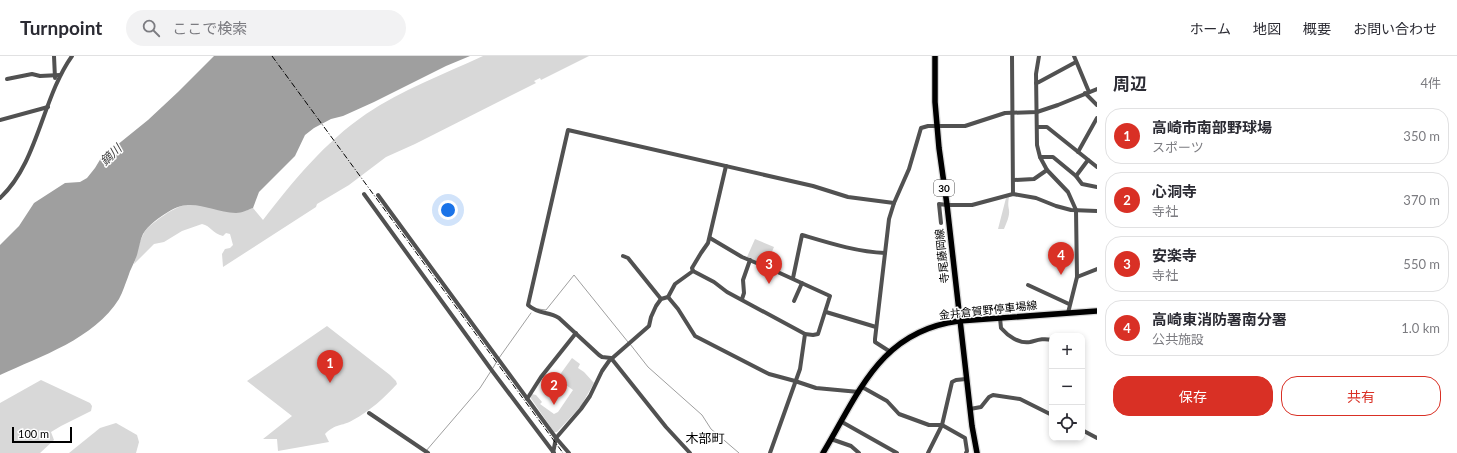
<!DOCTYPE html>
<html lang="ja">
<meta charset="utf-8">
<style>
:root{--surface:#fff;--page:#f2f2f3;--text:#2b2b33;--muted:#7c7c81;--line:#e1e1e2;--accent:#d93025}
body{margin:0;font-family:Lato,"Noto Sans JP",sans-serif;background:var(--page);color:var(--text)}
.controls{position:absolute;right:12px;bottom:12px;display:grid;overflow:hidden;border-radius:8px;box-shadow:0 2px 6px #0003}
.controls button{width:36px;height:36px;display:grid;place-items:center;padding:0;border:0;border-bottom:1px solid var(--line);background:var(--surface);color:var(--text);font:20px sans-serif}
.scale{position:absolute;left:12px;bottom:10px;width:60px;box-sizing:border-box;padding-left:4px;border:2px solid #000;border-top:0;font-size:11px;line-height:14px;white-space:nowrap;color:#000;-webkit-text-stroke:3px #fff;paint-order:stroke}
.you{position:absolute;left:448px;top:154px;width:14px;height:14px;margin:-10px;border:3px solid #fff;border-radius:50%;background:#1a73e8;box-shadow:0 0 0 6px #1a73e833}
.badge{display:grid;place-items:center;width:26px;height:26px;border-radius:50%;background:var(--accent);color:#fff;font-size:13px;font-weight:700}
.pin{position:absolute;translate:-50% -33px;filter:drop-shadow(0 1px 2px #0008)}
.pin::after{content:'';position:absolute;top:21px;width:14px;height:12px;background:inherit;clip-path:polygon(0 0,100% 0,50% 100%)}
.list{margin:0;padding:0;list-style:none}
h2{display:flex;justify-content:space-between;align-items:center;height:52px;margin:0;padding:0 16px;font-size:17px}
h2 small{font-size:13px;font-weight:400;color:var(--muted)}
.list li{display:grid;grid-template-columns:26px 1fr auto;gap:12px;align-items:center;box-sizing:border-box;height:56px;margin:0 8px 8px;padding:0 8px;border:1px solid var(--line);border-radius:16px}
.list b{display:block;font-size:15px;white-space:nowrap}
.list p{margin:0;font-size:13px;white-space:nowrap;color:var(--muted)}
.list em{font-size:13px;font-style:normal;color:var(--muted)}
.actions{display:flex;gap:8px;padding:12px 16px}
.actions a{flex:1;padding:9px 0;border:1px solid var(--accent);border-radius:16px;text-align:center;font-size:14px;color:var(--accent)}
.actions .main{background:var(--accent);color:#fff}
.icon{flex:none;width:22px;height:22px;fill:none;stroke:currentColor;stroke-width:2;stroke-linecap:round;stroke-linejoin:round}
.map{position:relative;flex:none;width:1097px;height:397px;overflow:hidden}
header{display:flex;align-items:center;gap:24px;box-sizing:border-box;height:56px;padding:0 20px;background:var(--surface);border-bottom:1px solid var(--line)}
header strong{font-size:19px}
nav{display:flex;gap:22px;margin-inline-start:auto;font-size:14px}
.search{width:280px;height:36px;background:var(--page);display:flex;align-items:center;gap:10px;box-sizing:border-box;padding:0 14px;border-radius:22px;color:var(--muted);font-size:15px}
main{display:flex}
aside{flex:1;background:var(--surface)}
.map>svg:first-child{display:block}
.green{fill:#d8d8d8}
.water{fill:#9f9f9f}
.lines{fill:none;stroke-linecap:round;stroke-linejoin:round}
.stream{stroke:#9f9f9f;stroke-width:1}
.major-casing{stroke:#dbdbdb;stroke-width:8}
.minor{stroke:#515151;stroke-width:4}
.major{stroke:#000;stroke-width:5.5}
.rail{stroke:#000;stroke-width:1;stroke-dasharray:6 2 1 2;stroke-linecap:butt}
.labels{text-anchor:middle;stroke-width:3;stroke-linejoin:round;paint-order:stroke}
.shield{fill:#fff;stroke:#4c4c4c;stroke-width:1}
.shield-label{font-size:10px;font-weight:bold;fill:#000}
.street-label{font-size:11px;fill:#000;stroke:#fff}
.water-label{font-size:12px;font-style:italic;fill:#404040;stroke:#fff}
.quarter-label{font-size:13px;fill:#000;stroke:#fff}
</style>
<header>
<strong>Turnpoint</strong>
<div class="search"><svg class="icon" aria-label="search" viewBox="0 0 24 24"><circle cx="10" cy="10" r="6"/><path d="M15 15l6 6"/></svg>ここで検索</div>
<nav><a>ホーム</a><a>地図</a><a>概要</a><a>お問い合わせ</a></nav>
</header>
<main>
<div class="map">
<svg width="1097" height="397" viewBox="0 0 1097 397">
<rect width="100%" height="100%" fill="#fff"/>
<g class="green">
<path d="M483,0h106l-48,24 -1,-2 -6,3 2,2 -121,61 -29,13 -37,28 -32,19 -1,3 -93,60 -1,-13 3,-5 5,-1 3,-3 -3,-11 -4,-1 -3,3c-11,-3 -12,-10 -21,-12l-20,7 -18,11 -10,2 -20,20c3,-9 4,-21 9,-29 3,-8 11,-12 17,-17 10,-7 21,-14 33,-14 23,0 37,14 60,4l10,12c30,-39 62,-78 103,-106 36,-24 78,-40 117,-58z"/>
<path d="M1009,141c-1,6 -1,8 0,13 1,6 -3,14 -5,19h-6l8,-31z"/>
<polygon points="755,183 774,191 766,209 747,201"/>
<path d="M327,270l63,49 6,6 1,3c-13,14 -27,27 -44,36 -12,7 -17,3 -28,14l4,8 -51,9 -1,-12h-14l29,-23 -45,-35z"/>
<polygon points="572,302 580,308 578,312 584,316 594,327 581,350 557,376 554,376 530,341 532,338 536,339 542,346 540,348 554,358 558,356 573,334 563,327 557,336 542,324 546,318 556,324"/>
<polygon points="41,324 90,347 92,350 91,355 61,370 51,376 54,384 40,397 0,397 0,347"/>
<polygon points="116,367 137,379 139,386 136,397 69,397 100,372"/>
</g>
<path class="water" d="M214,0h256l-24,10 -72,36 -31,14 -12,3 -17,9 -9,7 -10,21 -36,36 -6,16c-6,2 -11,5 -17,5 -25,-1 -44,-17 -68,-1 -8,5 -20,13 -25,22 -3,6 -4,14 -6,21 -2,7 -7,14 -9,22 -3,7 -5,15 -9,22 -25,40 -78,57 -119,76v-130l19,-19 15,-23 31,-20 15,-1 7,-4 8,-10 6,-10 47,-38 30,-28z"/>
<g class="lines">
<g class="stream">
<polyline points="538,253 546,254 574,219 628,286"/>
<polyline points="630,288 648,311 702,359 711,373 739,397"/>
<polyline points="499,302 531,257"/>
<polyline points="493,312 497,305"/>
<polyline points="426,395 480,332 491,315"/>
</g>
<g class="major-casing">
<g id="major">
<polyline points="935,0 935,46 939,92 947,149 972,370 977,397"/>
<path d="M823,397c36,-60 57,-122 136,-132l138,-10"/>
</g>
</g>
<g class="minor">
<polyline points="54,0 55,22"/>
<polyline points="1012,0 1013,138"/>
<polyline points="1039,0 1036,18 1037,89 1040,101 1047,114 1068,136 1076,154 1077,221 1068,257"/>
<polyline points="1074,0 1089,36"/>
<polyline points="7,23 32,18 40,20 60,19"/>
<polyline points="1036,27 1039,26 1076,6"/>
<polyline points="1085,37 1097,49"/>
<polyline points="0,64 48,51"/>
<polyline points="1037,71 1047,71 1097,111"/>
<polyline points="1078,96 1097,62"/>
<polyline points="1040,101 1053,101 1076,120 1082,128 1097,131"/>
<polyline points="1076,120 1088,104"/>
<polyline points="1014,124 1034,123 1047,114"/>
<polyline points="364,138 493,316 554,397"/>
<polyline points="378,139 556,382 569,397"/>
<path d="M0,142c38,-35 42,-100 72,-142"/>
<polyline points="941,167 939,148 947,149 972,149 1013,138 1036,142 1056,150 1071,154 1097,155"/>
<polyline points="623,200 628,202 661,243"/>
<polyline points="693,215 692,212 701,197 708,187 726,110"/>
<polyline points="1077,221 1097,213"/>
<path d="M793,222l9,-43c27,8 55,17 83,18"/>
<polyline points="1028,229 1069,248"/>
<polyline points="668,241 678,253 695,280 769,318 795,325 816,332 859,336"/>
<polyline points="742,243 744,237 743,224 750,204"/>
<polyline points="794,245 802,227"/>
<polyline points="826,256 876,271"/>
<path d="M1000,262l1,10c7,8 18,16 29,14 8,-2 13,-4 22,-2"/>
<polyline points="889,295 875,286 875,283 889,163 894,147 909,113 921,72 928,70 965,70 1005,57 1037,56 1058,49 1097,33"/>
<polyline points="862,331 887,345 899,358 929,369 942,369 965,382 967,395 966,397"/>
<polyline points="527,343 541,321 576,277"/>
<polyline points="970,353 981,351 989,341 993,339 1020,343 1052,359"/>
<polyline points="369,357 428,397"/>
<polyline points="842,366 897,397"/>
<polyline points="1082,374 1097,382"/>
<polyline points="831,383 851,390 859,397"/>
<polyline points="553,397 556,382 581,353 590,340 602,315 609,305 649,270 651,261 656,250 661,243 668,241 675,228 693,215 714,226 727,236 805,278 813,279 818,278 830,240 771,213 742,201 710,182"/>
<path d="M690,397l-24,-26 -55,-69 -9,-1 -3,-2 -40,-37c-11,-7 -20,-3 -31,-13l40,-175 245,56 35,11 46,6"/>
<polyline points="770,397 800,313 805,278"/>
<polyline points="928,397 942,369 952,326 956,324 966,323"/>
</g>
<use href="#major" class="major"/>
<polyline class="rail" points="272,0 563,397"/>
</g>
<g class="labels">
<rect class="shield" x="934" y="124" width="20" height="16" rx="3"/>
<g class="shield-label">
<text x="944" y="136">30</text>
</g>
<g class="street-label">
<text transform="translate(942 200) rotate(-96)" y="4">寺尾藤岡線</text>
<text transform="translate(988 254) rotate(-6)" y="4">金井倉賀野停車場線</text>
</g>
<g class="water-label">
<text transform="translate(111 99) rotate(-44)" y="4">鏑川</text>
</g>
<g class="quarter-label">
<text x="705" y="387">木部町</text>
</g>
</g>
</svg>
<div class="controls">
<button>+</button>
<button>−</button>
<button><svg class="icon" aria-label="locate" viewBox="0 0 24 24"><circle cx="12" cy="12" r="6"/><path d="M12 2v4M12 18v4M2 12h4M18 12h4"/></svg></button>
</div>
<div class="scale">100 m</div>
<div class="you"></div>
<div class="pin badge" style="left:330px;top:327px">1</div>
<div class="pin badge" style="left:554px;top:349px">2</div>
<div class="pin badge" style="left:769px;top:228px">3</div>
<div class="pin badge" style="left:1061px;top:219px">4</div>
</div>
<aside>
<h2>周辺<small>4件</small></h2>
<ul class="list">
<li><span class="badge">1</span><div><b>高崎市南部野球場</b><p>スポーツ</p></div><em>350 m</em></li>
<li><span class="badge">2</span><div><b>心洞寺</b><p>寺社</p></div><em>370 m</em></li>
<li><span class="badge">3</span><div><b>安楽寺</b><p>寺社</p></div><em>550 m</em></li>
<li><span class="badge">4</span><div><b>高崎東消防署南分署</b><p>公共施設</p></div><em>1.0 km</em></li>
</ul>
<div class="actions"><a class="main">保存</a><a>共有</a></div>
</aside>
</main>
